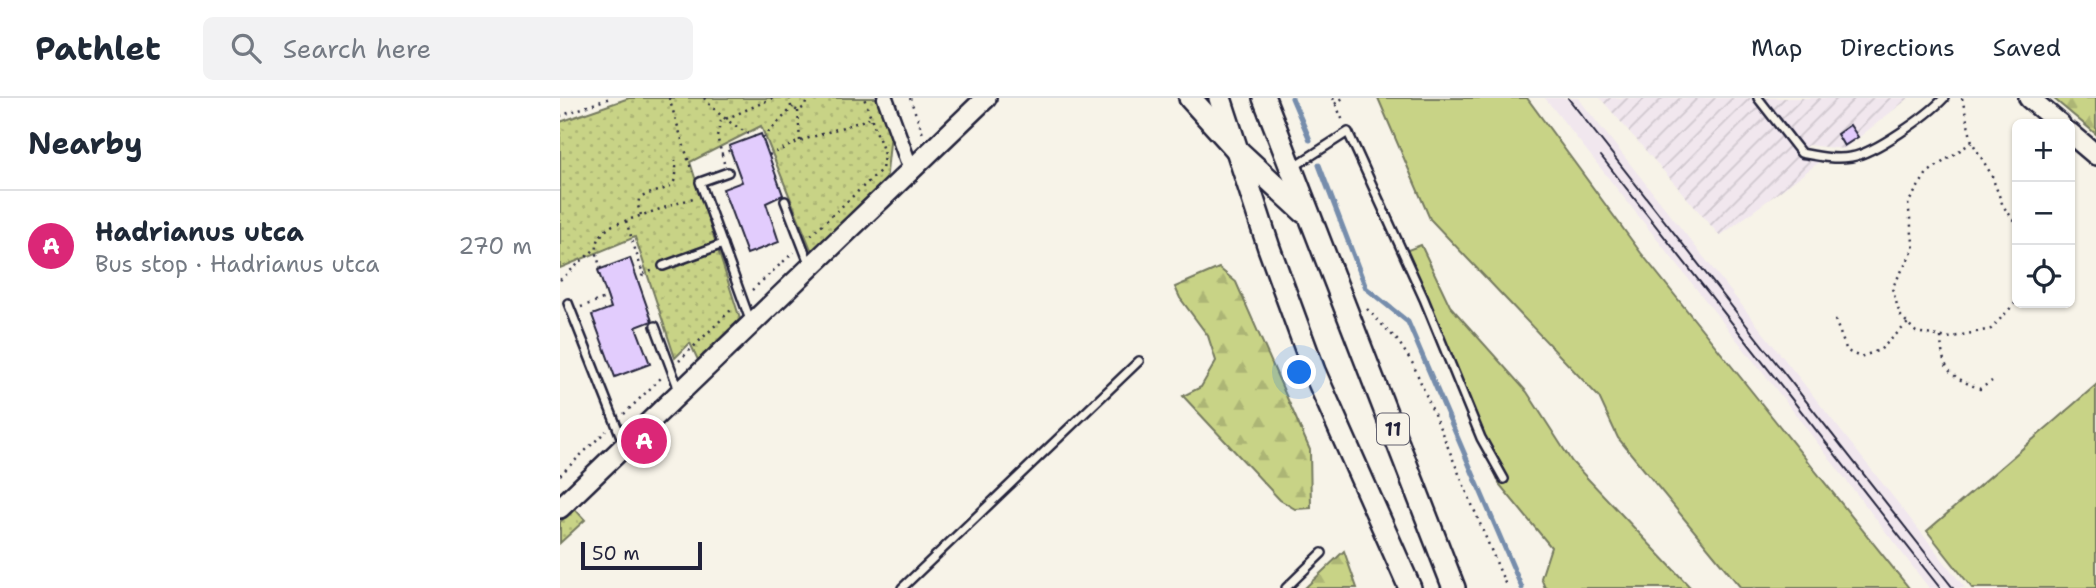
<!DOCTYPE html>
<meta charset="utf-8">
<style>
:root{--surface:#fff;--page:#f2f2f3;--text:#1f2937;--muted:#747a83;--line:#e0e1e3;--accent:#db2777}
body{margin:0;font-family:"Shantell Sans",sans-serif;background:var(--page);color:var(--text)}
.controls{position:absolute;right:21px;top:21px;display:grid;overflow:hidden;border-radius:10px;box-shadow:0 2px 5px #0004}
.controls button{width:63px;height:63px;display:grid;place-items:center;padding:0;border:0;border-bottom:2px solid var(--line);background:var(--surface);color:var(--text);font:35px sans-serif}
.scale{position:absolute;left:21px;bottom:18px;width:121px;box-sizing:border-box;padding-left:7px;border:4px solid #22223b;border-top:0;font-size:19px;line-height:24px;white-space:nowrap;color:#22223b;-webkit-text-stroke:5px #f7f3e8;paint-order:stroke}
.you{position:absolute;left:740px;top:275px;width:24px;height:24px;margin:-18px;border:5px solid #fff;border-radius:50%;background:#1a73e8;box-shadow:0 0 0 10px #1a73e833}
.badge{display:grid;place-items:center;width:46px;height:46px;border-radius:50%;background:var(--accent);color:#fff;font-size:23px;font-weight:700}
.pin{position:absolute;translate:-50% -50%;border:4px solid #fff;box-shadow:0 2px 7px #0006}
.list{margin:0;padding:0;list-style:none}
h2{display:flex;justify-content:space-between;align-items:center;height:91px;margin:0;padding:0 28px;font-size:30px}
h2 small{font-size:23px;font-weight:400;color:var(--muted)}
.list li{display:grid;grid-template-columns:46px 1fr auto;gap:21px;align-items:center;box-sizing:border-box;height:112px;padding:0 28px;border-top:2px solid var(--line)}
.list b{display:block;font-size:26px;white-space:nowrap}
.list p{margin:0;font-size:23px;white-space:nowrap;color:var(--muted)}
.list em{font-size:23px;font-style:normal;color:var(--muted)}
.icon{flex:none;width:38px;height:38px;fill:none;stroke:currentColor;stroke-width:2;stroke-linecap:round;stroke-linejoin:round}
.map{position:relative;flex:none;width:1536px;height:490px;overflow:hidden}
header{display:flex;align-items:center;gap:42px;box-sizing:border-box;height:98px;padding:0 35px;background:var(--surface);border-bottom:2px solid var(--line)}
header strong{font-size:33px}
nav{display:flex;gap:38px;margin-inline-start:auto;font-size:24px}
.search{width:490px;height:63px;background:var(--page);display:flex;align-items:center;gap:18px;box-sizing:border-box;padding:0 24px;border-radius:10px;color:var(--muted);font-size:26px}
main{display:flex}
aside{flex:1;background:var(--surface)}
.map>svg:first-child{display:block}
.built{fill:#f1e7ee}
.industrial{fill:url(#industrial-furrows)}
.grass{fill:#c8d386;stroke:#757a60;stroke-width:2}
.forest{fill:url(#forest-firs);stroke:#757a60;stroke-width:2}
.park{fill:url(#park-dots);stroke:#757a60;stroke-width:2}
.lines{fill:none;stroke-linecap:round;stroke-linejoin:round}
.stream{stroke:#768dac;stroke-width:5}
.building{fill:#e2ccfd;stroke:#22223b;stroke-width:2}
.lane-casing{stroke:#22223b;stroke-width:12}
.street-casing{stroke:#22223b;stroke-width:19}
.secondary-casing{stroke:#22223b;stroke-width:24}
.primary-casing{stroke:#22223b;stroke-width:26}
.path{stroke:#22223b;stroke-width:2.5;stroke-dasharray:2 5;stroke-linecap:butt}
.lane{stroke:#f7f3e8;stroke-width:7}
.street{stroke:#f7f3e8;stroke-width:14}
.secondary{stroke:#f7f3e8;stroke-width:19}
.primary{stroke:#f7f3e8;stroke-width:21}
.tram{stroke:#22223b;stroke-width:2}
.labels{text-anchor:middle;stroke-width:5;stroke-linejoin:round;paint-order:stroke}
.shield{fill:#f7f3e8;stroke:#62616f;stroke-width:2}
.shield-label{font-size:19px;font-weight:bold;fill:#22223b}
</style>
<header>
<strong>Pathlet</strong>
<div class="search"><svg class="icon" aria-label="search" viewBox="0 0 24 24"><circle cx="10" cy="10" r="6"/><path d="M15 15l6 6"/></svg>Search here</div>
<nav><a>Map</a><a>Directions</a><a>Saved</a></nav>
</header>
<main>
<aside>
<h2>Nearby<small></small></h2>
<ul class="list">
<li><span class="badge">A</span><div><b>Hadrianus utca</b><p>Bus stop · Hadrianus utca</p></div><em>270 m</em></li>
</ul>
</aside>
<div class="map">
<svg width="1536" height="490" viewBox="0 0 1536 490">
<defs>
<pattern id="industrial-furrows" width="10" height="10" patternUnits="userSpaceOnUse" patternTransform="scale(1.75)"><rect width="10" height="10" fill="#f1e7ee"/><path d="M-1 1l2-2M0 10L10 0M9 11l2-2" fill="none" stroke="#cec6cd"/></pattern>
<pattern id="forest-firs" width="22" height="20" patternUnits="userSpaceOnUse" patternTransform="scale(1.75)"><rect width="22" height="20" fill="#c8d386"/><path d="M5 1l3.5 6h-7zM16 11l3.5 6h-7z" fill="#acb575"/></pattern>
<pattern id="park-dots" width="8" height="8" patternUnits="userSpaceOnUse" patternTransform="scale(1.75)"><rect width="8" height="8" fill="#c8d386"/><path d="M2 2h.1M6 6h.1" fill="none" stroke="#acb575" stroke-width="1.8" stroke-linecap="round"/></pattern>
</defs>
<rect width="100%" height="100%" fill="#f7f3e8"/>
<filter id="ink" filterUnits="userSpaceOnUse"><feTurbulence type="fractalNoise" baseFrequency=".0143" numOctaves="2"/><feDisplacementMap in="SourceGraphic" scale="14" xChannelSelector="R" yChannelSelector="G"/><feConvolveMatrix kernelMatrix="1 2 1 2 8 2 1 2 1" color-interpolation-filters="sRGB"/></filter>
<g filter="url(#ink)">
<polygon class="built" points="985,0 1018,0 1405,490 1369,490 1226,304"/>
<polygon class="industrial" points="1040,0 1349,0 1284,51 1248,47 1235,58 1262,62 1160,138"/>
<g class="grass">
<polygon points="818,0 967,0 1081,155 1349,490 1181,490 1058,340 1039,299 870,121"/>
<polygon points="861,147 890,208 967,294 1012,364 1131,490 985,490 981,480 991,449 940,387 845,153"/>
<polygon points="1536,287 1536,490 1412,490 1367,433"/>
</g>
<g class="forest">
<polygon points="1493,0 1536,0 1536,36"/>
<polygon points="659,170 676,184 750,352 751,410 735,411 720,402 623,298 641,289 656,263 648,238 620,200 615,189"/>
<polygon points="784,453 797,490 745,490"/>
</g>
<g class="park">
<polygon points="69,0 319,0 331,34 326,85 252,154 201,28 130,64 180,221 138,262 130,245 115,260 75,139 0,170 0,24"/>
<polygon points="14,410 25,422 0,445 0,424"/>
</g>
<g class="lines">
<g class="stream">
<polyline points="732,0 750,42"/>
<polyline points="759,67 806,190 848,224 962,490"/>
</g>
</g>
<g class="building">
<polygon points="1290,27 1298,39 1284,48 1277,36"/>
<polygon points="201,36 223,97 206,105 219,144 187,156 163,91 182,84 169,48"/>
<polygon points="70,160 92,223 76,229 90,266 55,279 32,217 51,210 38,172"/>
</g>
<g class="lines">
<g class="lane-casing">
<g id="lane">
<path d="M1198,0l43,55c16,3 33,7 50,4 24,-4 76,-41 93,-59"/>
<polyline points="735,68 788,34 864,201 921,340 944,381"/>
<polyline points="168,74 140,84 190,222"/>
<polyline points="225,103 249,165"/>
<polyline points="103,168 163,146"/>
<polyline points="8,205 63,344"/>
<polyline points="95,228 119,292"/>
<polyline points="342,490 579,263"/>
<polyline points="726,490 762,455"/>
</g>
</g>
<g class="street-casing">
<polyline id="street" points="325,0 351,72"/>
</g>
<g class="secondary-casing">
<g id="secondary">
<polyline points="1469,0 1500,26"/>
<polyline points="1510,35 1536,57"/>
<polyline points="0,410 426,0"/>
</g>
</g>
<g class="primary-casing">
<g id="primary">
<polyline points="630,0 677,52 744,114"/>
<polyline points="660,0 709,150 754,273 850,490"/>
<polyline points="704,0 894,490"/>
</g>
</g>
<g class="path">
<polyline points="109,0 132,74"/>
<path d="M144,0c14,17 31,29 51,39"/>
<polyline points="230,0 231,9 238,13 246,8 245,0"/>
<polyline points="350,0 363,36"/>
<polyline points="773,0 783,23"/>
<polyline points="1402,0 1412,44 1431,76 1443,108 1457,126"/>
<polyline points="775,6 783,0"/>
<polyline points="238,13 240,43"/>
<polyline points="0,18 50,0"/>
<polyline points="203,40 233,9"/>
<polyline points="1412,44 1367,75 1348,105 1354,151 1332,190 1340,217 1356,234 1388,240 1431,231 1457,203"/>
<polyline points="161,56 171,52"/>
<polyline points="209,57 240,43 311,20"/>
<polyline points="164,65 157,38 161,23 213,0"/>
<path d="M81,117l-3,-9 1,-7c18,-13 43,-3 36,-39"/>
<polyline points="66,123 83,176 94,172"/>
<polyline points="251,137 322,71 324,58 323,52 304,0"/>
<path d="M41,171c-7,-20 -7,-32 12,-44l80,-27"/>
<polyline points="0,182 35,151"/>
<polyline points="79,185 83,176"/>
<polyline points="192,192 234,154"/>
<polyline points="21,209 48,199"/>
<polyline points="807,211 838,243 853,266 947,490"/>
<polyline points="1275,222 1287,253 1300,259 1320,252 1348,225"/>
<path d="M1381,239c1,34 9,39 39,52l12,-8"/>
<polyline points="119,263 172,211"/>
<polyline points="64,316 102,279"/>
<polyline points="0,377 46,333"/>
</g>
<use href="#lane" class="lane"/>
<use href="#street" class="street"/>
<use href="#secondary" class="secondary"/>
<use href="#primary" class="primary"/>
<g class="tram">
<polyline points="1008,0 1393,490"/>
<polyline points="1041,58 1380,490"/>
</g>
</g>
</g>
<g class="labels">
<rect class="shield" x="817" y="315.5" width="32" height="31" rx="5"/>
<g class="shield-label">
<text x="833" y="338">11</text>
</g>
</g>
</svg>
<div class="controls">
<button>+</button>
<button>−</button>
<button><svg class="icon" aria-label="locate" viewBox="0 0 24 24"><circle cx="12" cy="12" r="6"/><path d="M12 2v4M12 18v4M2 12h4M18 12h4"/></svg></button>
</div>
<div class="scale">50 m</div>
<div class="you"></div>
<div class="pin badge" style="left:84px;top:343px">A</div>
</div>
</main>
